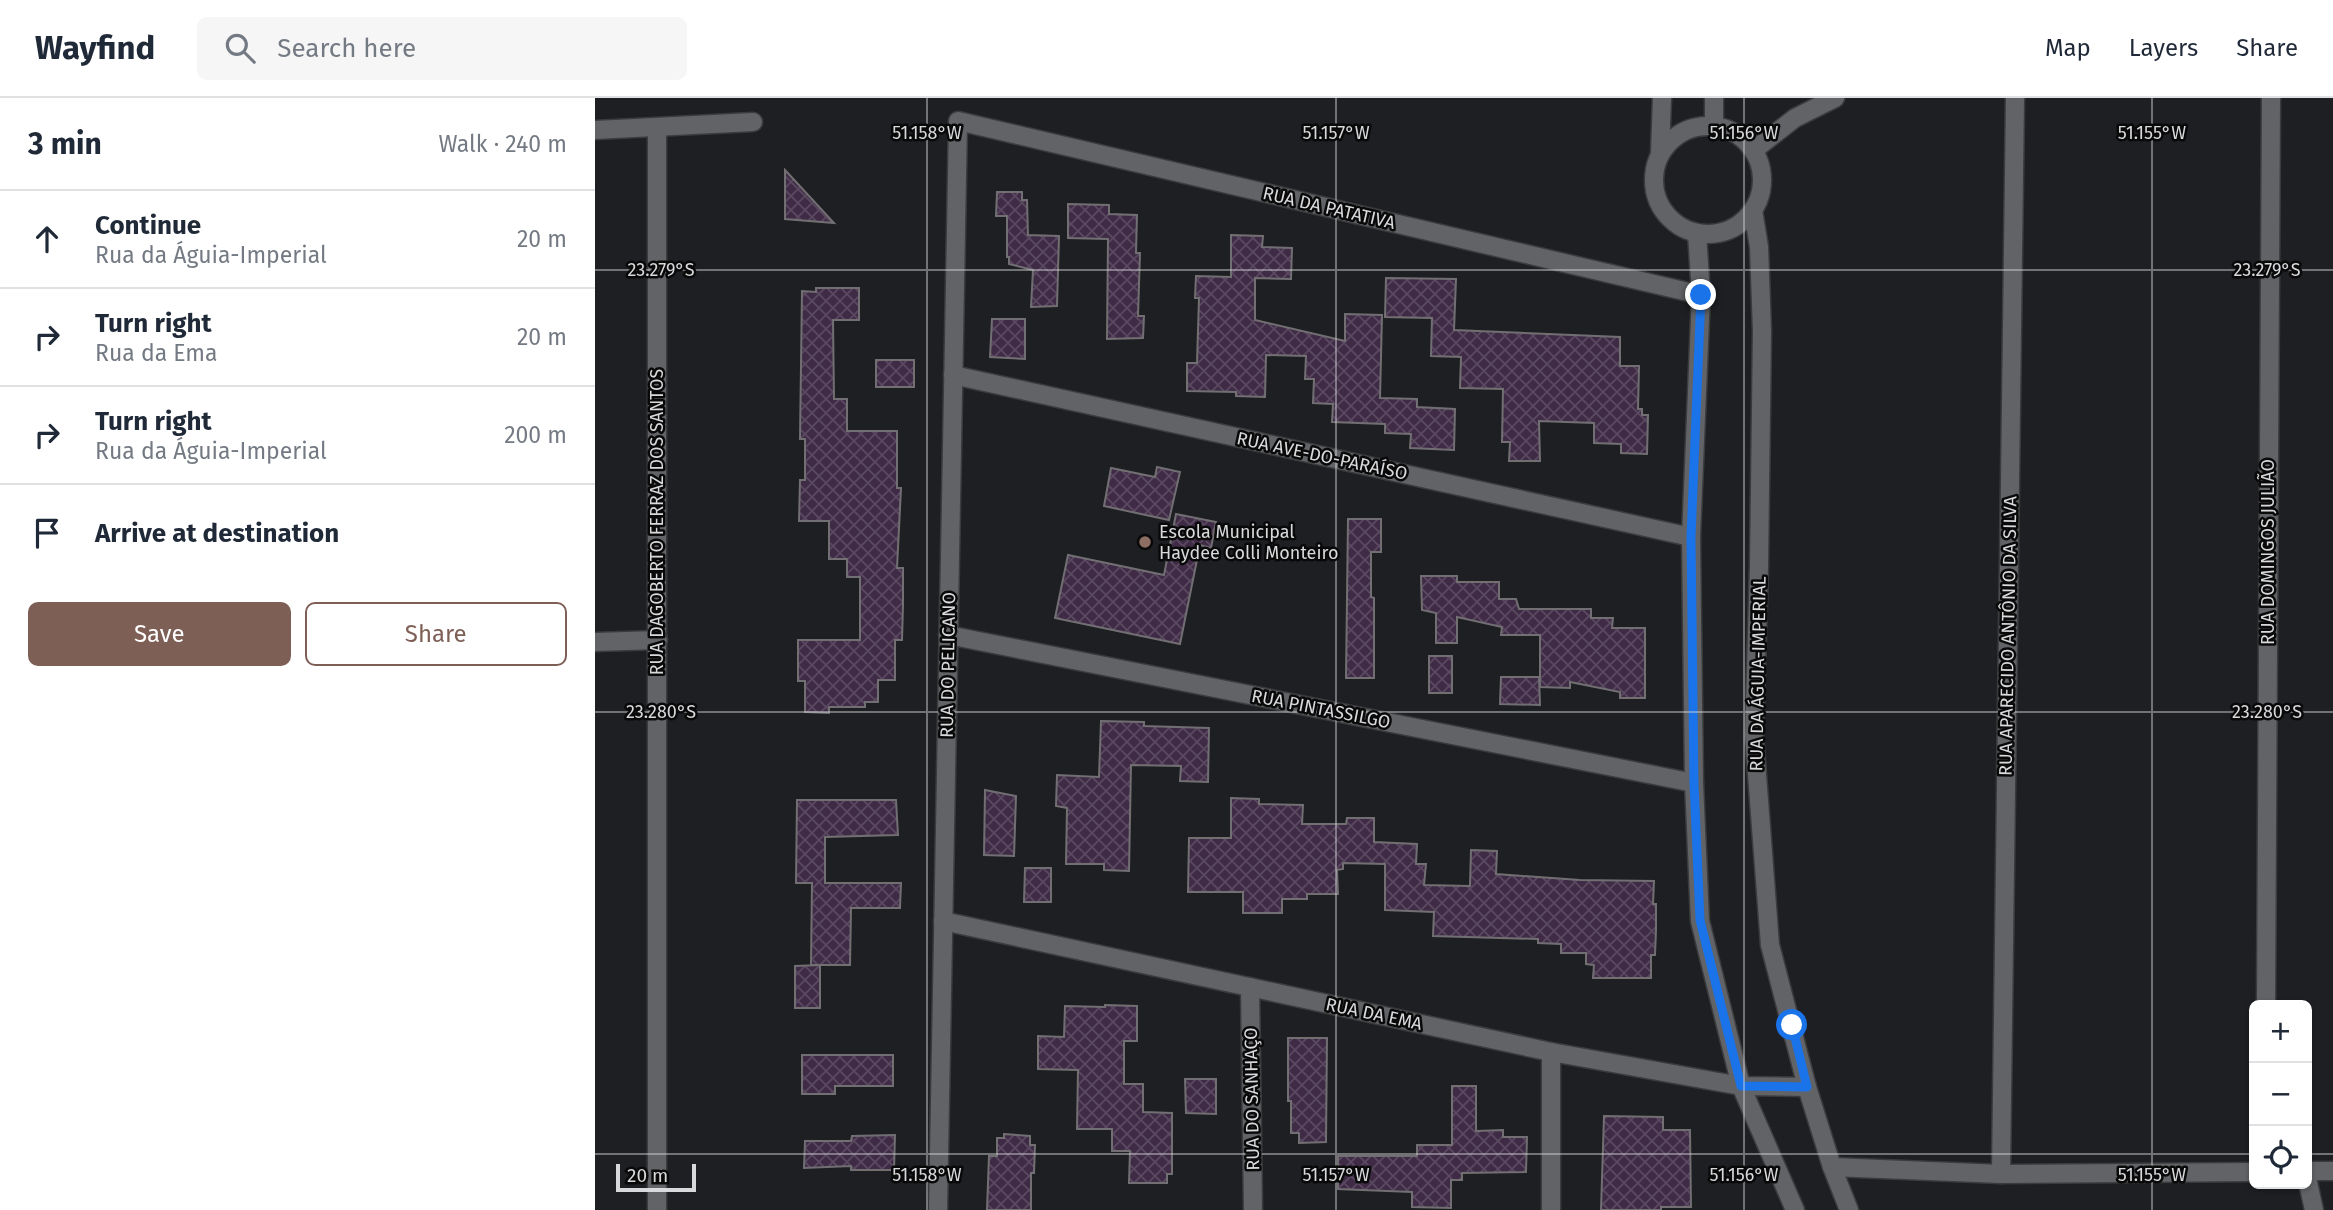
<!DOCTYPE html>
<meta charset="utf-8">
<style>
:root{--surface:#fff;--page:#f6f6f7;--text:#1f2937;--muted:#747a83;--line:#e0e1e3;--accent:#7d5f56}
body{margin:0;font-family:"Fira Sans",sans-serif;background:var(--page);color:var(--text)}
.controls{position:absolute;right:21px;bottom:21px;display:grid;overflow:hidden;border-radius:10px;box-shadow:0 2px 5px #0004}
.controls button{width:63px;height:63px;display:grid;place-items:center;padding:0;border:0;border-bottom:2px solid var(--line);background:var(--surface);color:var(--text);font:35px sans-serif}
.scale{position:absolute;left:21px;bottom:18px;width:80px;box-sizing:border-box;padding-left:7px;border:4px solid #d8d9db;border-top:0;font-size:19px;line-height:24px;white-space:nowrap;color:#d8d9db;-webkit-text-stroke:5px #09090a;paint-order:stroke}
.stop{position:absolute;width:21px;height:21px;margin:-16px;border:5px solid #1a73e8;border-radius:50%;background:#fff}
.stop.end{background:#1a73e8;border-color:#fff;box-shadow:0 2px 7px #0008}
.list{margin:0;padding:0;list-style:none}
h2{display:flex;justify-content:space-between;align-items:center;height:91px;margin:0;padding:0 28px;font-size:30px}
h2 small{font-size:23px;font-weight:400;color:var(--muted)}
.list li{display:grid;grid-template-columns:46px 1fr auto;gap:21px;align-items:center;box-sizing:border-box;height:98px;padding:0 28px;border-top:2px solid var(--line)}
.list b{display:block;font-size:26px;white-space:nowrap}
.list p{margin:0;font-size:23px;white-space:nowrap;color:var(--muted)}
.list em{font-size:23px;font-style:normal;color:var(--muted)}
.actions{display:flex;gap:14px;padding:21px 28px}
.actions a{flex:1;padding:16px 0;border:2px solid var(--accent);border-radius:10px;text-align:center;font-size:24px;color:var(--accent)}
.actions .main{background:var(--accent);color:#fff}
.icon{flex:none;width:38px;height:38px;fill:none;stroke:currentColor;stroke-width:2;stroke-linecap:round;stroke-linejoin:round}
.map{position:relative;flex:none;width:1738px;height:1112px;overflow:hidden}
header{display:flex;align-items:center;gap:42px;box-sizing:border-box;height:98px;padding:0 35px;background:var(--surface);border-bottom:2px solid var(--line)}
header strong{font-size:33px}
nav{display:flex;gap:38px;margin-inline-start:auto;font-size:24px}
.search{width:490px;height:63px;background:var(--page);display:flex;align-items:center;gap:18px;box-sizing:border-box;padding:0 24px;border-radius:10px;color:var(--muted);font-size:26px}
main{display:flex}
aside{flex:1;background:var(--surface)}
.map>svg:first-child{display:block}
.building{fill:url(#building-cross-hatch);stroke:#716f72;stroke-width:2}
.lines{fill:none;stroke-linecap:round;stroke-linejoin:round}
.street-casing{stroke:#3a3b3d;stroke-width:21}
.secondary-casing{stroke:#3a3b3d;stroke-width:21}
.street{stroke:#626366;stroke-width:18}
.secondary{stroke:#626366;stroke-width:18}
.route{stroke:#1a73e8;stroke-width:9}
.ticks{fill:none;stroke:#d8d9db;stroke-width:2;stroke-opacity:0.45}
.education-dot{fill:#8d6e63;stroke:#09090a;stroke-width:2.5}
.labels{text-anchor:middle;stroke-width:5;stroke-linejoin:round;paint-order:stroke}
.street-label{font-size:18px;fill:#d8d9db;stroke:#09090a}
.poi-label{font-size:18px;fill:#d8d9db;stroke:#09090a;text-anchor:start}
.ticks-label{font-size:18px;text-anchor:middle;fill:#d8d9db;stroke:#09090a;stroke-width:5;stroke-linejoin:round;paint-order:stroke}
</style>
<header>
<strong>Wayfind</strong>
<div class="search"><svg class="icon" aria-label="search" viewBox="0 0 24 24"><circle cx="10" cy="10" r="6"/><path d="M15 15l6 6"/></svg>Search here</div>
<nav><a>Map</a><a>Layers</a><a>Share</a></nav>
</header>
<main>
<aside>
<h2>3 min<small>Walk · 240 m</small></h2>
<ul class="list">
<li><svg class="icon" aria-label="ahead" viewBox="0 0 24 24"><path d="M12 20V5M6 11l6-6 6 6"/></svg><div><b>Continue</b><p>Rua da Águia-Imperial</p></div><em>20 m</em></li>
<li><svg class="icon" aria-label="right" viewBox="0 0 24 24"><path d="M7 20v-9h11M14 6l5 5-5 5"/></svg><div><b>Turn right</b><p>Rua da Ema</p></div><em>20 m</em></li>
<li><svg class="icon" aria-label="right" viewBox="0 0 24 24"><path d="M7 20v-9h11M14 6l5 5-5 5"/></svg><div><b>Turn right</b><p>Rua da Águia-Imperial</p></div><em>200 m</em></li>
<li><svg class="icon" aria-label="arrive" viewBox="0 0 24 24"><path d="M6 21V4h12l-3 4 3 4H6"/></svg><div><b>Arrive at destination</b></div></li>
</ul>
<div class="actions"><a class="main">Save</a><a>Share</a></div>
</aside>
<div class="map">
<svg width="1738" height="1112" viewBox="0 0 1738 1112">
<defs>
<pattern id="building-cross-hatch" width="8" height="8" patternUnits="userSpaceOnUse" patternTransform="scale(1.75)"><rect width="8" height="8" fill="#3f2b46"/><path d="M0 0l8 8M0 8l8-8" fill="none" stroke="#5a4960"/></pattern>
</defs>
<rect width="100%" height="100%" fill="#1e1f22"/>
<g class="building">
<polygon points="190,72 239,125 190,121"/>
<polygon points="402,94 427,94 427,102 432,102 433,137 464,138 462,208 436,209 438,172 414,166 414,159 412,159 412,118 401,118"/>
<polygon points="473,106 514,107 514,116 542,117 541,155 545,155 543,218 549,218 548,240 512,241 513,141 473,140"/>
<polygon points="636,137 668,138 667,149 697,150 696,181 660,180 660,222 750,243 750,216 787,217 785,300 822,301 822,309 860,311 859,352 815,350 816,336 790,335 790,326 737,324 738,306 718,305 719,281 710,281 711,258 671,257 670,299 641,298 641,294 592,293 592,265 602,265 604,200 600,200 601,178 636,179"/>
<polygon points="791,180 861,181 859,232 1025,239 1025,268 1044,268 1043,311 1047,311 1047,317 1053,317 1052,356 1026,355 1026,346 999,345 999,325 944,323 945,363 914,363 915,344 907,344 908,291 865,290 866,259 836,258 837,220 790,219"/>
<polygon points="221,190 264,190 264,222 238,222 239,301 252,301 252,333 302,333 302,390 306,390 302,470 308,470 308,507 307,542 300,542 300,582 283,582 283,604 270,604 270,609 234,609 234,615 210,614 210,583 203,583 203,542 265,542 265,479 252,479 252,461 234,461 234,423 204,423 205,382 210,382 210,341 205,341 207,193 221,194"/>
<polygon points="397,221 430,221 430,261 395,259"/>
<rect x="281" y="262" width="38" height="27"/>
<polygon points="562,369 585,374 574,422 509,408 516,370 560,379"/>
<polygon points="581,416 621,424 616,450 605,447 585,546 460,520 473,457 569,477"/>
<polygon points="753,421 786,421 786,454 776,454 776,499 779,500 779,580 751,580"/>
<polygon points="826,478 862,478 862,484 904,484 904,501 921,501 924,511 996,511 996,520 1018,520 1017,530 1050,530 1050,600 1025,600 1025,594 975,584 975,590 945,589 945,537 906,537 907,529 862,519 862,545 841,545 841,515 827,512"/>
<rect x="834" y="558" width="23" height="37"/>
<polygon points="906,579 944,579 945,607 905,606"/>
<polygon points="506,623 549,624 549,628 614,630 613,684 585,683 586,668 536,667 534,773 509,772 509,766 471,766 472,710 461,708 462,677 504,679"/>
<polygon points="390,692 421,698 419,758 389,757"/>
<polygon points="636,700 664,701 664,706 708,707 707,726 751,726 752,720 779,720 779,744 822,746 821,766 831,766 829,787 875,788 876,752 902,753 901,776 985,782 1059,783 1058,806 1061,806 1061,832 1060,857 1056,857 1056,880 998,880 999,867 991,866 991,855 966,855 966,846 943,845 943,841 838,838 839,814 790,812 790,766 748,765 748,771 742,772 743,796 712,796 712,801 687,801 687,815 648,815 648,794 593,794 594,740 636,740"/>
<polygon points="202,702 301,702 303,737 230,739 230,785 306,785 305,810 256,810 255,867 216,867 217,785 201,785"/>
<polygon points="430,770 456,770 456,804 429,804"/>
<polygon points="225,867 225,910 200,910 200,868"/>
<polygon points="510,907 542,908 542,943 529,943 529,986 548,986 548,1014 577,1015 577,1076 572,1076 572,1085 534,1085 535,1053 517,1053 517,1031 482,1031 483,972 443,971 443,938 469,939 470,908 510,909"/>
<polygon points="693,940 732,940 731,1044 704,1045 704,1035 696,1035 696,1003 693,1003"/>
<polygon points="207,957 298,957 298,988 240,988 240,996 207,996"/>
<polygon points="590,981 621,981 621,1016 591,1015"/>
<polygon points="857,988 881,988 881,1033 908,1032 908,1039 932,1039 931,1074 867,1075 867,1082 856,1082 856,1110 817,1109 817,1094 743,1091 743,1058 822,1058 822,1047 857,1047"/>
<polygon points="1009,1018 1068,1019 1068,1032 1095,1032 1096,1109 1066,1109 1066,1112 1006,1112"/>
<polygon points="409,1036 435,1038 435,1047 440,1047 439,1075 436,1075 436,1112 392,1112 394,1058 402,1058 402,1040 409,1040"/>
<polygon points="300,1037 299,1072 256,1072 256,1068 209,1070 210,1043 256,1043 257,1038"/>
</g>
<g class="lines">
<g class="street-casing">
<g id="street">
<polyline points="0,32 158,24"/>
<polyline points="1159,52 1200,20 1240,0"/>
<polyline points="358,277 1096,439"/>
<polyline points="353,537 1099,685"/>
<polyline points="0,544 63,542"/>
<polyline points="348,823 956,954 1146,988 1212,989"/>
<polyline points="655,889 658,1112"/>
<polyline points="1671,907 1676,0"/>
<polyline points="956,954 956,1112"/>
<polyline points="1237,1069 1406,1076 1659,1074"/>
<polyline points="1712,1073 1738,1073"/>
<polyline points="1406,1076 1420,0"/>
<polyline points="1712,1080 1719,1112"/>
<polyline points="62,1112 62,30"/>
<polyline points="343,1112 363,23 1106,197"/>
</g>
</g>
<g class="secondary-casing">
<g id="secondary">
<polyline points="1119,0 1119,28"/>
<circle cx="1113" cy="82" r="54"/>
<polyline points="1065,55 1067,0"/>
<polyline points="1158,112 1164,149 1167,233 1164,468 1159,637 1175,847 1212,989 1237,1069 1254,1112"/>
<polyline points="1102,135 1106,197 1096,439 1099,685 1105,823 1146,988 1200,1112"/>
</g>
</g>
<use href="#street" class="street"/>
<use href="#secondary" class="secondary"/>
</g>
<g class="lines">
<polyline class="route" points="1106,197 1096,439 1099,685 1105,822 1146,988 1212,989 1197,927"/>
</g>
<path class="ticks" d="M332,0v1112M741,0v1112M1149,0v1112M1557,0v1112M0,172h1738M0,614h1738M0,1056h1659M1712,1056h26"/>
<circle class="education-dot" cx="550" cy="444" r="7"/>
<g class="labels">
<g class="street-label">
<text transform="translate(734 110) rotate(13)" y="6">RUA DA PATATIVA</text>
<text transform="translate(727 358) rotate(12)" y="6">RUA AVE-DO-PARAÍSO</text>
<text transform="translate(62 424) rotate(-90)" y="6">RUA DAGOBERTO FERRAZ DOS SANTOS</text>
<text transform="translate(1673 454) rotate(-90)" y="6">RUA DOMINGOS JULIÃO</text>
<text transform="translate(1413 538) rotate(-89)" y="6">RUA APARECIDO ANTÔNIO DA SILVA</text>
<text transform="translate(353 567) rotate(-89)" y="6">RUA DO PELICANO</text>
<text transform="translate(1163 576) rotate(-89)" y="6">RUA DA ÁGUIA-IMPERIAL</text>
<text transform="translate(726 611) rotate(11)" y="6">RUA PINTASSILGO</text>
<text transform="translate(779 916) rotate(12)" y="6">RUA DA EMA</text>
<text transform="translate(657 1001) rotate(-91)" y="6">RUA DO SANHAÇO</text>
</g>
<g class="poi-label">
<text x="564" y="440">Escola Municipal<tspan x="564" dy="21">Haydee Colli Monteiro</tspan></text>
</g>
</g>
<g class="ticks-label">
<text x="332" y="41">51.158°W</text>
<text x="741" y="41">51.157°W</text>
<text x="1149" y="41">51.156°W</text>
<text x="1557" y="41">51.155°W</text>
<text x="66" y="178">23.279°S</text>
<text x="1672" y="178">23.279°S</text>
<text x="66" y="620">23.280°S</text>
<text x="1672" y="620">23.280°S</text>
<text x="332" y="1083">51.158°W</text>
<text x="741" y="1083">51.157°W</text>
<text x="1149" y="1083">51.156°W</text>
<text x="1557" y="1083">51.155°W</text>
</g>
</svg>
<div class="controls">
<button>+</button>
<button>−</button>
<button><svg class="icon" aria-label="locate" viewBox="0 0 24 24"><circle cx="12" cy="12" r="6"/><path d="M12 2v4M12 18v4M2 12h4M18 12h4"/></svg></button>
</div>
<div class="scale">20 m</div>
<div class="stop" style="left:1197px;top:927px"></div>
<div class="stop end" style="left:1106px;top:197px"></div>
</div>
</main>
